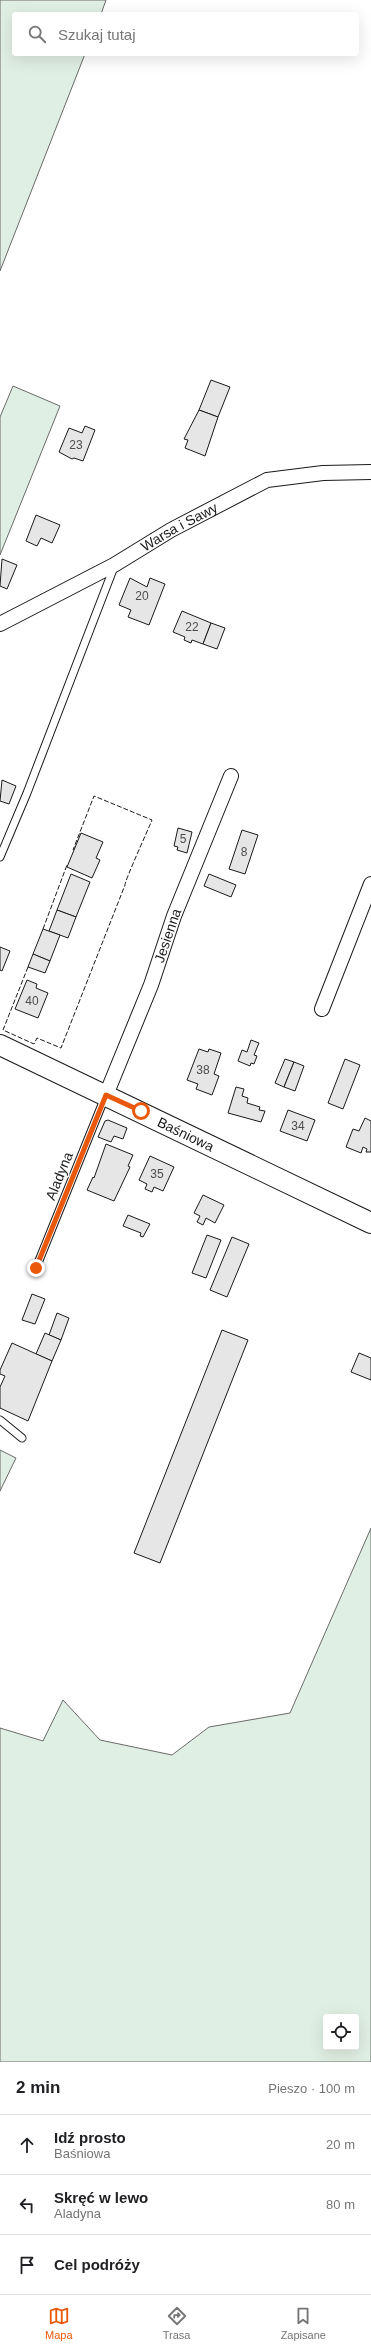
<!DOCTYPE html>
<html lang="pl">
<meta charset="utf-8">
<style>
:root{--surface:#fff;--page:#f6f6f6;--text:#202124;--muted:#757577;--line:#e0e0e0;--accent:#ea580c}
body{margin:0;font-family:Helvetica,sans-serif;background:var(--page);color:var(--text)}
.controls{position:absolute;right:12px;bottom:12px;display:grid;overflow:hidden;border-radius:4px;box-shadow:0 4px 16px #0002}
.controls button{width:36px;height:36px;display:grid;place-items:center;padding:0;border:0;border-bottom:1px solid var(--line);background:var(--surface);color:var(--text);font:20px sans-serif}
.stop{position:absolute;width:12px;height:12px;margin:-9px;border:3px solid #ea580c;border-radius:50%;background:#fff}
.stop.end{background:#ea580c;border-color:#fff;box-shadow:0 1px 4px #0008}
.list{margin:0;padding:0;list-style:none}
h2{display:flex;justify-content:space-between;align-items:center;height:52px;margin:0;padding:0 16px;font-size:17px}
h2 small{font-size:13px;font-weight:400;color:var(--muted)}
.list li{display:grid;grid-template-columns:26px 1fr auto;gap:12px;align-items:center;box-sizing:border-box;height:60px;padding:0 16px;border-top:1px solid var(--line)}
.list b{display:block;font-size:15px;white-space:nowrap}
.list p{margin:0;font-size:13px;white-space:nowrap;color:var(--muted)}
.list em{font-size:13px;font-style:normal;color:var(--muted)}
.icon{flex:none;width:22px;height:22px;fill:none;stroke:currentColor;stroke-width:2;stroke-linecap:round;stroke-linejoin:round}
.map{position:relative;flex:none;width:371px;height:2062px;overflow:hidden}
.search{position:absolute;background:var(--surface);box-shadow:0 4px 16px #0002;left:12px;right:12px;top:12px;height:44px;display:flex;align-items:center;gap:10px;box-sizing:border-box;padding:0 14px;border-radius:4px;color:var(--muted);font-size:15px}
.sheet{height:232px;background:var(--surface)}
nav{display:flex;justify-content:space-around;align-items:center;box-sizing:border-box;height:56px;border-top:1px solid var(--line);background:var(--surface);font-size:11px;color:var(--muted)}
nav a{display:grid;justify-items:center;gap:2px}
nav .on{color:var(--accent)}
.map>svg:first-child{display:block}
.green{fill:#e0efe3;stroke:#6a6a6a;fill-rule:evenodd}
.building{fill:#e6e6e6;stroke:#1a1a1a}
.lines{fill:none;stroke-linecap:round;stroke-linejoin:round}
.lane-casing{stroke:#1a1a1a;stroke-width:9}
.street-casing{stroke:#1a1a1a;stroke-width:16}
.secondary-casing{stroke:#1a1a1a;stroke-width:22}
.lane{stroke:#fff;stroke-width:7}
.street{stroke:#fff;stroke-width:14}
.secondary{stroke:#fff;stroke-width:20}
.fence{stroke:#1a1a1a;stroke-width:1;stroke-dasharray:5 2;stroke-linecap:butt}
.route{stroke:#ea580c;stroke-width:5}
.labels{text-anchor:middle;stroke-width:3;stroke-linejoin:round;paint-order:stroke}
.number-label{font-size:12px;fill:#4d4d4d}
.street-label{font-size:14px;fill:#1a1a1a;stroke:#fff}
</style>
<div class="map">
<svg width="371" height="2062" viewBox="0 0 371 2062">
<rect width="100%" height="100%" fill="#fff"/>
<g class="green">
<polygon points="0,0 106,0 101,14 14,14 14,54 85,54 0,271"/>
<polygon points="13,386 60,406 0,555 0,417"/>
<polygon points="0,1450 16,1458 0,1491"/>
<path d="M371,1528v534h-371v-334l43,13 20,-41 37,40 72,15 37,-28 81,-14zM326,2017h30v30h-30z"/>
</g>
<g class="building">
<polygon points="211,380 230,387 218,417 199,410"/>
<polygon points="199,410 218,417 205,456 185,448 188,440 184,439"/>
<polygon points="85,426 95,430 83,461 74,458 72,459 59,452 69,428 82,433"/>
<polygon points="36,515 60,525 52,543 41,538 37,546 26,541"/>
<polygon points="2,559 17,565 7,589 0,586"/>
<polygon points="130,578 147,587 150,578 165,584 149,625 128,617 131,610 119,605"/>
<polygon points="182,611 211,623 203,644 192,640 191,643 184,640 185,637 173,632"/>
<polygon points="211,623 225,628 217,649 203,644"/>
<polygon points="2,780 16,786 9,804 0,801"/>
<polygon points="178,828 192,832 187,853 177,850 178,847 174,846"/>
<polygon points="242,830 258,835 245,874 229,869"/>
<polygon points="81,833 103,842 96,858 100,860 92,878 67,867"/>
<polygon points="71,874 90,882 76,917 57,910"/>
<polygon points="209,874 236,885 231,897 204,886"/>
<polygon points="57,910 76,917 68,938 49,931"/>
<polygon points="43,929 60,935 50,961 33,954"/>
<polygon points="0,947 10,951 2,971 0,970"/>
<polygon points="33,954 50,961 45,973 28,967"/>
<polygon points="27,980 37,984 36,988 48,993 38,1018 15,1009"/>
<polygon points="251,1040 259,1043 254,1055 257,1056 254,1064 251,1063 250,1066 238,1061 242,1050 247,1052"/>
<polygon points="199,1049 208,1052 209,1049 221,1053 214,1074 219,1076 212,1095 196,1089 198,1084 187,1080"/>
<polygon points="285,1059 294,1062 284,1087 275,1083"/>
<polygon points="345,1059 360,1065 343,1109 328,1103"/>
<polygon points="294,1062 304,1066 295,1091 284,1087"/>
<polygon points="236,1087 244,1089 242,1096 248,1098 247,1103 260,1107 259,1110 265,1111 261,1122 228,1113"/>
<polygon points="288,1110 315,1120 307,1141 280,1131"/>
<polygon points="365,1118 371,1121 371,1152 366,1152 367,1149 363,1147 361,1153 346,1147 353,1129 359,1131"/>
<polygon points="108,1120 127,1128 123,1139 114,1136 111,1142 98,1137 105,1121"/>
<polygon points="106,1144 133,1155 128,1166 130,1167 114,1201 87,1190 93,1177 94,1178"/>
<polygon points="150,1156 174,1167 163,1191 154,1187 152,1192 145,1189 147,1184 139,1180"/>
<polygon points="203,1195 224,1205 215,1223 206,1218 203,1225 197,1222 200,1216 194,1213"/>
<polygon points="128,1215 150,1224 143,1237 140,1236 141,1233 123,1226"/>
<polygon points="207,1235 221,1240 206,1278 192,1273"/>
<polygon points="232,1237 249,1244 227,1297 210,1290"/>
<polygon points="32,1294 45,1299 35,1324 22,1320"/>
<polygon points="57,1313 69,1318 61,1340 49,1335"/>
<polygon points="222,1330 248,1340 160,1563 134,1553"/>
<polygon points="45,1333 61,1340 52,1361 36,1354"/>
<polygon points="12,1343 52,1361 28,1421 0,1408 0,1387 5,1376 0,1374 0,1370"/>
<polygon points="359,1353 371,1358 371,1380 351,1372"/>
</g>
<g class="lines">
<g class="lane-casing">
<g id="lane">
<polyline points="0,857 27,793 114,567"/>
<polyline points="36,1268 105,1097"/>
<polyline points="0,1420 22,1438"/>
</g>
</g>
<g class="street-casing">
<g id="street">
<path id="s1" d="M0,624l114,-59 57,-35 96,-50 56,-7 48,-1"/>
<polyline points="322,1009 371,884"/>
<path id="s2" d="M106,1095l45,-110 23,-69 57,-140"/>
</g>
</g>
<g class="secondary-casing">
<g id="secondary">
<path id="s3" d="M0,1045l371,178"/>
</g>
</g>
<use href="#lane" class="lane"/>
<use href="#street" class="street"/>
<use href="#secondary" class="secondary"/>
<g class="fence">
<polyline points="43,929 67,865"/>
<path d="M28,967l-25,63 31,14 3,-6 24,10 64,-163c0,-5 23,-55 27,-65l-58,-24 -21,54"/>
</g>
</g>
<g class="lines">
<polyline class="route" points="36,1268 106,1095 141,1111"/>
</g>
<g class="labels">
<g class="number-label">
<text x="76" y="449">23</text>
<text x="142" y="600">20</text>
<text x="192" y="631">22</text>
<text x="183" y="843">5</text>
<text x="244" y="856">8</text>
<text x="32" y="1005">40</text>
<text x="203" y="1074">38</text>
<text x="298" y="1130">34</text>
<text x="157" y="1178">35</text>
</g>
<g class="street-label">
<text dy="5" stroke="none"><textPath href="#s1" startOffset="204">Warsa i Sawy</textPath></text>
<text dy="5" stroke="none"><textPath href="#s2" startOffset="171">Jesienna</textPath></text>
<text dy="5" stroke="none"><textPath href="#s3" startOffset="206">Baśniowa</textPath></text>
<text transform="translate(59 1176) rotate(-68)" y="5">Aladyna</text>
</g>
</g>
</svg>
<div class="controls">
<button><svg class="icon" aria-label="locate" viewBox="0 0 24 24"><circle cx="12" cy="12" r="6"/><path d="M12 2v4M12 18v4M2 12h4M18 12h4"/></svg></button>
</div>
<div class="stop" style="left:141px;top:1111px"></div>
<div class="stop end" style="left:36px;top:1268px"></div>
<div class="search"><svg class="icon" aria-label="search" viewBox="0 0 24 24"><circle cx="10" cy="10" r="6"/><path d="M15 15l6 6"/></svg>Szukaj tutaj</div>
</div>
<section class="sheet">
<h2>2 min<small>Pieszo · 100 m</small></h2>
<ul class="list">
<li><svg class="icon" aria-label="ahead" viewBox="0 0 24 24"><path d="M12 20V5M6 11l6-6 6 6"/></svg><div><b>Idź prosto</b><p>Baśniowa</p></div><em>20 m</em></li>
<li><svg class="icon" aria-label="left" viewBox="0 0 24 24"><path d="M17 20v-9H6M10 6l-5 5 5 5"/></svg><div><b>Skręć w lewo</b><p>Aladyna</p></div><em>80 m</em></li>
<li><svg class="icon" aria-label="arrive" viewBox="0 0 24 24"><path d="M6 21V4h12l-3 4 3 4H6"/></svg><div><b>Cel podróży</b></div></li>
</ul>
</section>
<nav>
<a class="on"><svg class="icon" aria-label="map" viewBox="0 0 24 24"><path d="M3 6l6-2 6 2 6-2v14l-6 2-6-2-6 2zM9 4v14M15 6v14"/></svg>Mapa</a>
<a><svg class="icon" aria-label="directions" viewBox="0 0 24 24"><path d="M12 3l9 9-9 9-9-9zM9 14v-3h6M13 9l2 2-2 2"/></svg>Trasa</a>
<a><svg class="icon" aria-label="saved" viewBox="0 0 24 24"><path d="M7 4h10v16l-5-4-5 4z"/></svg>Zapisane</a>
</nav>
